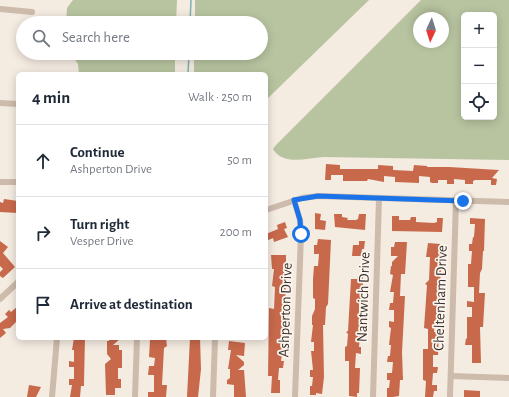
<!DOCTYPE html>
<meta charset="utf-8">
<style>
:root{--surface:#fff;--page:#f2f2f3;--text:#1f2937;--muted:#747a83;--line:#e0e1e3}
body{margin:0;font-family:"Alegreya Sans",sans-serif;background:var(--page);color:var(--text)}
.controls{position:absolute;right:12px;top:12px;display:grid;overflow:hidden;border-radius:6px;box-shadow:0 2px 10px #0003}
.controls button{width:36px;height:36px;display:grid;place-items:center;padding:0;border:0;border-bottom:1px solid var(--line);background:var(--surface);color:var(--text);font:20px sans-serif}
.compass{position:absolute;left:413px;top:12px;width:36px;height:36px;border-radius:50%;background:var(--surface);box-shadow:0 2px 10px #0003;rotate:184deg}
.stop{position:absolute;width:12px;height:12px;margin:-9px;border:3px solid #1a73e8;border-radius:50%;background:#fff}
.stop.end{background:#1a73e8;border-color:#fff;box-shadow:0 1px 4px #0008}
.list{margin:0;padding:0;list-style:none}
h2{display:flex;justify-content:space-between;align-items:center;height:52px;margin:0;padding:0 16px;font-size:17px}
h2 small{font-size:13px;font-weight:400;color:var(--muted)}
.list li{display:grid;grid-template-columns:26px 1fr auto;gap:12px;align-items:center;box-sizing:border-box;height:72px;padding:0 16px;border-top:1px solid var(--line)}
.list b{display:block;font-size:15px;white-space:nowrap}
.list p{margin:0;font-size:13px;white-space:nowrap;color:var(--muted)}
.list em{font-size:13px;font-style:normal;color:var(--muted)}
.icon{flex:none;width:22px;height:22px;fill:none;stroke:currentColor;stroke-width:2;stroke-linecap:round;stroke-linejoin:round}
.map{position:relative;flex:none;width:509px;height:397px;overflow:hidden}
.search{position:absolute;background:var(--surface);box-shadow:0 2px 10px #0003;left:16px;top:16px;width:252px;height:44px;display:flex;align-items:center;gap:10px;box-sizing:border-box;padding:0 14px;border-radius:22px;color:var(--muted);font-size:15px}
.panel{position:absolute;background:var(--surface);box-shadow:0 2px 10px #0003;left:16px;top:72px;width:252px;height:268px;border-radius:6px}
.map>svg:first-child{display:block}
.green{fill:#b8c4a0;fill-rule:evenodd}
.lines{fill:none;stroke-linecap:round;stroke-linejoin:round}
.stream{stroke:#7fb0b2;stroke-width:1.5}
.building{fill:#c8694b}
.minor{stroke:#cdbbac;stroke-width:6}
.route{stroke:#1a73e8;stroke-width:5}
.labels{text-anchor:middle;stroke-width:3.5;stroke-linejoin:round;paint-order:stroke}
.street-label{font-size:15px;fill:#3b302b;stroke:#fbf5ee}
</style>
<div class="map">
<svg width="509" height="397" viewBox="0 0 509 397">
<rect width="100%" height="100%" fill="#f4ebe1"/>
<g class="green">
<polygon points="73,0 177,0 176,23 66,23 67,8"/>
<polygon points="195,0 369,0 266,100 266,74 194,74 194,53 261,53 261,23 195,23"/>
<path d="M421,0h88v160l-186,-3c-16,1 -40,9 -50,-8l2,-3zM464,15h30v102h-30zM419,18h24v24h-24z"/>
<polygon points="70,53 175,53 175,74 79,74 78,64"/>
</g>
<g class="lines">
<g class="stream">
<polyline points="190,23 191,0"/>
<polyline points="188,74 189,53"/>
</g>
</g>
<g class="building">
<polygon points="326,164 340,165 340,169 378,169 378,165 393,166 393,170 413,171 414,165 427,166 427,167 449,167 499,170 492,178 497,179 496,185 491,185 491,180 475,180 473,181 473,184 465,184 465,180 454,179 454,184 447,184 447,180 438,180 438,183 432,183 430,182 430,177 419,176 419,183 395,182 395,177 384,176 384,182 368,179 367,181 343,181 343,175 331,175 331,180 325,180"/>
<polygon points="4,199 18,201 18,213 0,212 0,202 3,203"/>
<polygon points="315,213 321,214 320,220 326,221 325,230 315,229"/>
<polygon points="334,214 342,214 342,217 348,218 347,220 356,220 358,219 359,214 366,214 365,230 335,227"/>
<polygon points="392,216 399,216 399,220 410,220 411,217 416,217 416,222 434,223 437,222 437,218 443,218 442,232 392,231"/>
<polygon points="470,218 485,219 484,251 483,251 482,269 480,273 479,293 485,293 483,327 480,327 481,363 472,363 472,345 465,345 466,338 467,339 467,317 472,317 472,307 467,307 467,301 474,302 474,287 468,287 468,264 471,264 472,251 469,251 469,244 472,244 473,237 474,237 475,224 470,224"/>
<polygon points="285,222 287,228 284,229 288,237 274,242 273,238 266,241 266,234 278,229 277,225"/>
<polygon points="318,239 331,240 328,304 326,307 325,325 323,325 324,377 322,394 316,393 316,395 310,395 310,386 312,386 313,377 310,377 310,370 313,370 311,351 314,351 314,342 311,342 313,325 312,325 312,316 315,309 315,299 313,298 313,279 314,266 318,266 319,254 314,254 314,245 317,245"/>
<polygon points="0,241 8,247 3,253 15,267 3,278 0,276 0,272 3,269 0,266"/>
<polygon points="359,241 365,241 364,249 362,249 361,256 352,256 353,245 359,245"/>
<polygon points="395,242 407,242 405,274 401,274 400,296 405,296 402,352 403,380 400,380 399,396 393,397 387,397 387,388 389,388 390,380 387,380 387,373 392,373 393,362 387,362 388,356 390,356 391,345 389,345 391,328 389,327 389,321 394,322 394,310 389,310 390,303 393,303 394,292 390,292 393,275 390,274 391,266 392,266 392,262 398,256 391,256 391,247 394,247"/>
<polygon points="428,243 440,244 440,252 442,252 440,286 438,286 437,297 440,297 439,322 435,322 434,332 439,332 438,355 433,355 433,367 438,367 437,373 433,373 432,385 437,385 437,391 434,391 433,397 425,397 426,381 423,380 423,349 428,349 428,329 424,328 427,285 425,284 429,280 430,257 426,257"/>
<polygon points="271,255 286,255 286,263 284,263 284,274 286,274 285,317 283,317 282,326 285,326 284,335 282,335 282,343 284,343 281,361 284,361 283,368 279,368 278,380 280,380 280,393 271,393 272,376 268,376 269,308 274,309 275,287 272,286 274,269 272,269"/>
<polygon points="357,277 363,277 363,285 361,285 361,295 363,295 363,301 359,301 359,312 362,312 362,336 360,336 359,347 361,347 361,354 356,353 355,368 360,368 359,393 357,393 357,397 349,396 349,361 345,361 345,347 347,346 348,334 346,332 348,331 351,279 357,279"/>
<polygon points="18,306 18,320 10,328 3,329 6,333 0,338 0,323 8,317 5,314 9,310 11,312"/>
<polygon points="74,338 85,338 84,382 84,386 81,386 80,397 70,397 72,385 69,385 69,379 74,379 74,367 69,367 69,361 74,362 74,350 72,350"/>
<polygon points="109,338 121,338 113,345 119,345 119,350 122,350 122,368 118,368 118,379 121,379 121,388 115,388 115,395 106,395 105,364 111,359 107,354 107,341 109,341"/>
<polygon points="155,338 166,338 167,346 164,348 162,385 167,385 166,397 148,397 148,392 154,392 154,375 148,375 149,366 154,366 155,358 149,357 150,340 155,340"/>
<polygon points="190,338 200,338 201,369 198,397 187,397"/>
<polygon points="229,341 245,343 244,356 236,355 244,362 244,365 238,370 244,370 246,397 234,397 234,385 227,384 227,380 230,378 230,369 228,369 231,350 228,350"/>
<polygon points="29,385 41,387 36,397 27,397"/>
<polygon points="464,390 480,391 480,397 464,397"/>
</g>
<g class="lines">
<g class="minor">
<polyline points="0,9 32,12"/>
<polyline points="0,103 18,104"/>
<polyline points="0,182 18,182"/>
<polyline points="294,200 300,220 301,234 295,397"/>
<polyline points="266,210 302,198 318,196 509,202"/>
<polyline points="0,299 18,282"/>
<polyline points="451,376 509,378"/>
<polyline points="52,397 57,338"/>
<polyline points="135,397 137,338"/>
<polyline points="213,397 215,338"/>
<polyline points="373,397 379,198"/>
<polyline points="450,397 456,200"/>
</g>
</g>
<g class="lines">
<polyline class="route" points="301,234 300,220 294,200 318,196 463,201"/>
</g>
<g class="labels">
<g class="street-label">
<text transform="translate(363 297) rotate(-88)" y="5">Nantwich Drive</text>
<text transform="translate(440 298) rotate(-88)" y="5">Cheltenham Drive</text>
<text transform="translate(285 310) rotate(-88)" y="5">Ashperton Drive</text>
</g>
</g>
</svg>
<div class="controls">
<button>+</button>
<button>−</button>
<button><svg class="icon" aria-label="locate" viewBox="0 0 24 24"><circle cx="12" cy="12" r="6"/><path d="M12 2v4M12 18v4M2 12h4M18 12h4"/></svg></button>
</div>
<svg class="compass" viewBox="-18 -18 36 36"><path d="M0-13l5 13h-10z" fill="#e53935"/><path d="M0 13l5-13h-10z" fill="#747a83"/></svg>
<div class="stop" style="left:301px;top:234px"></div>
<div class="stop end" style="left:463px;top:201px"></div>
<div class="search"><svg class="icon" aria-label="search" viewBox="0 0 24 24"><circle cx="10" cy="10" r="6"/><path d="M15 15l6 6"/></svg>Search here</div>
<section class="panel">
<h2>4 min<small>Walk · 250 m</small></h2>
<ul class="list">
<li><svg class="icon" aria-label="ahead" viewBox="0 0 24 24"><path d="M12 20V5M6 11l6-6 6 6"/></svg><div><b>Continue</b><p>Ashperton Drive</p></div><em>50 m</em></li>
<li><svg class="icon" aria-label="right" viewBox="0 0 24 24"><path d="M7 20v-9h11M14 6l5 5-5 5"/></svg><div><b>Turn right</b><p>Vesper Drive</p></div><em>200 m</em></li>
<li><svg class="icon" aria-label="arrive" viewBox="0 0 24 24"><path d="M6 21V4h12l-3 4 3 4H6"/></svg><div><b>Arrive at destination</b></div></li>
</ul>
</section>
</div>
